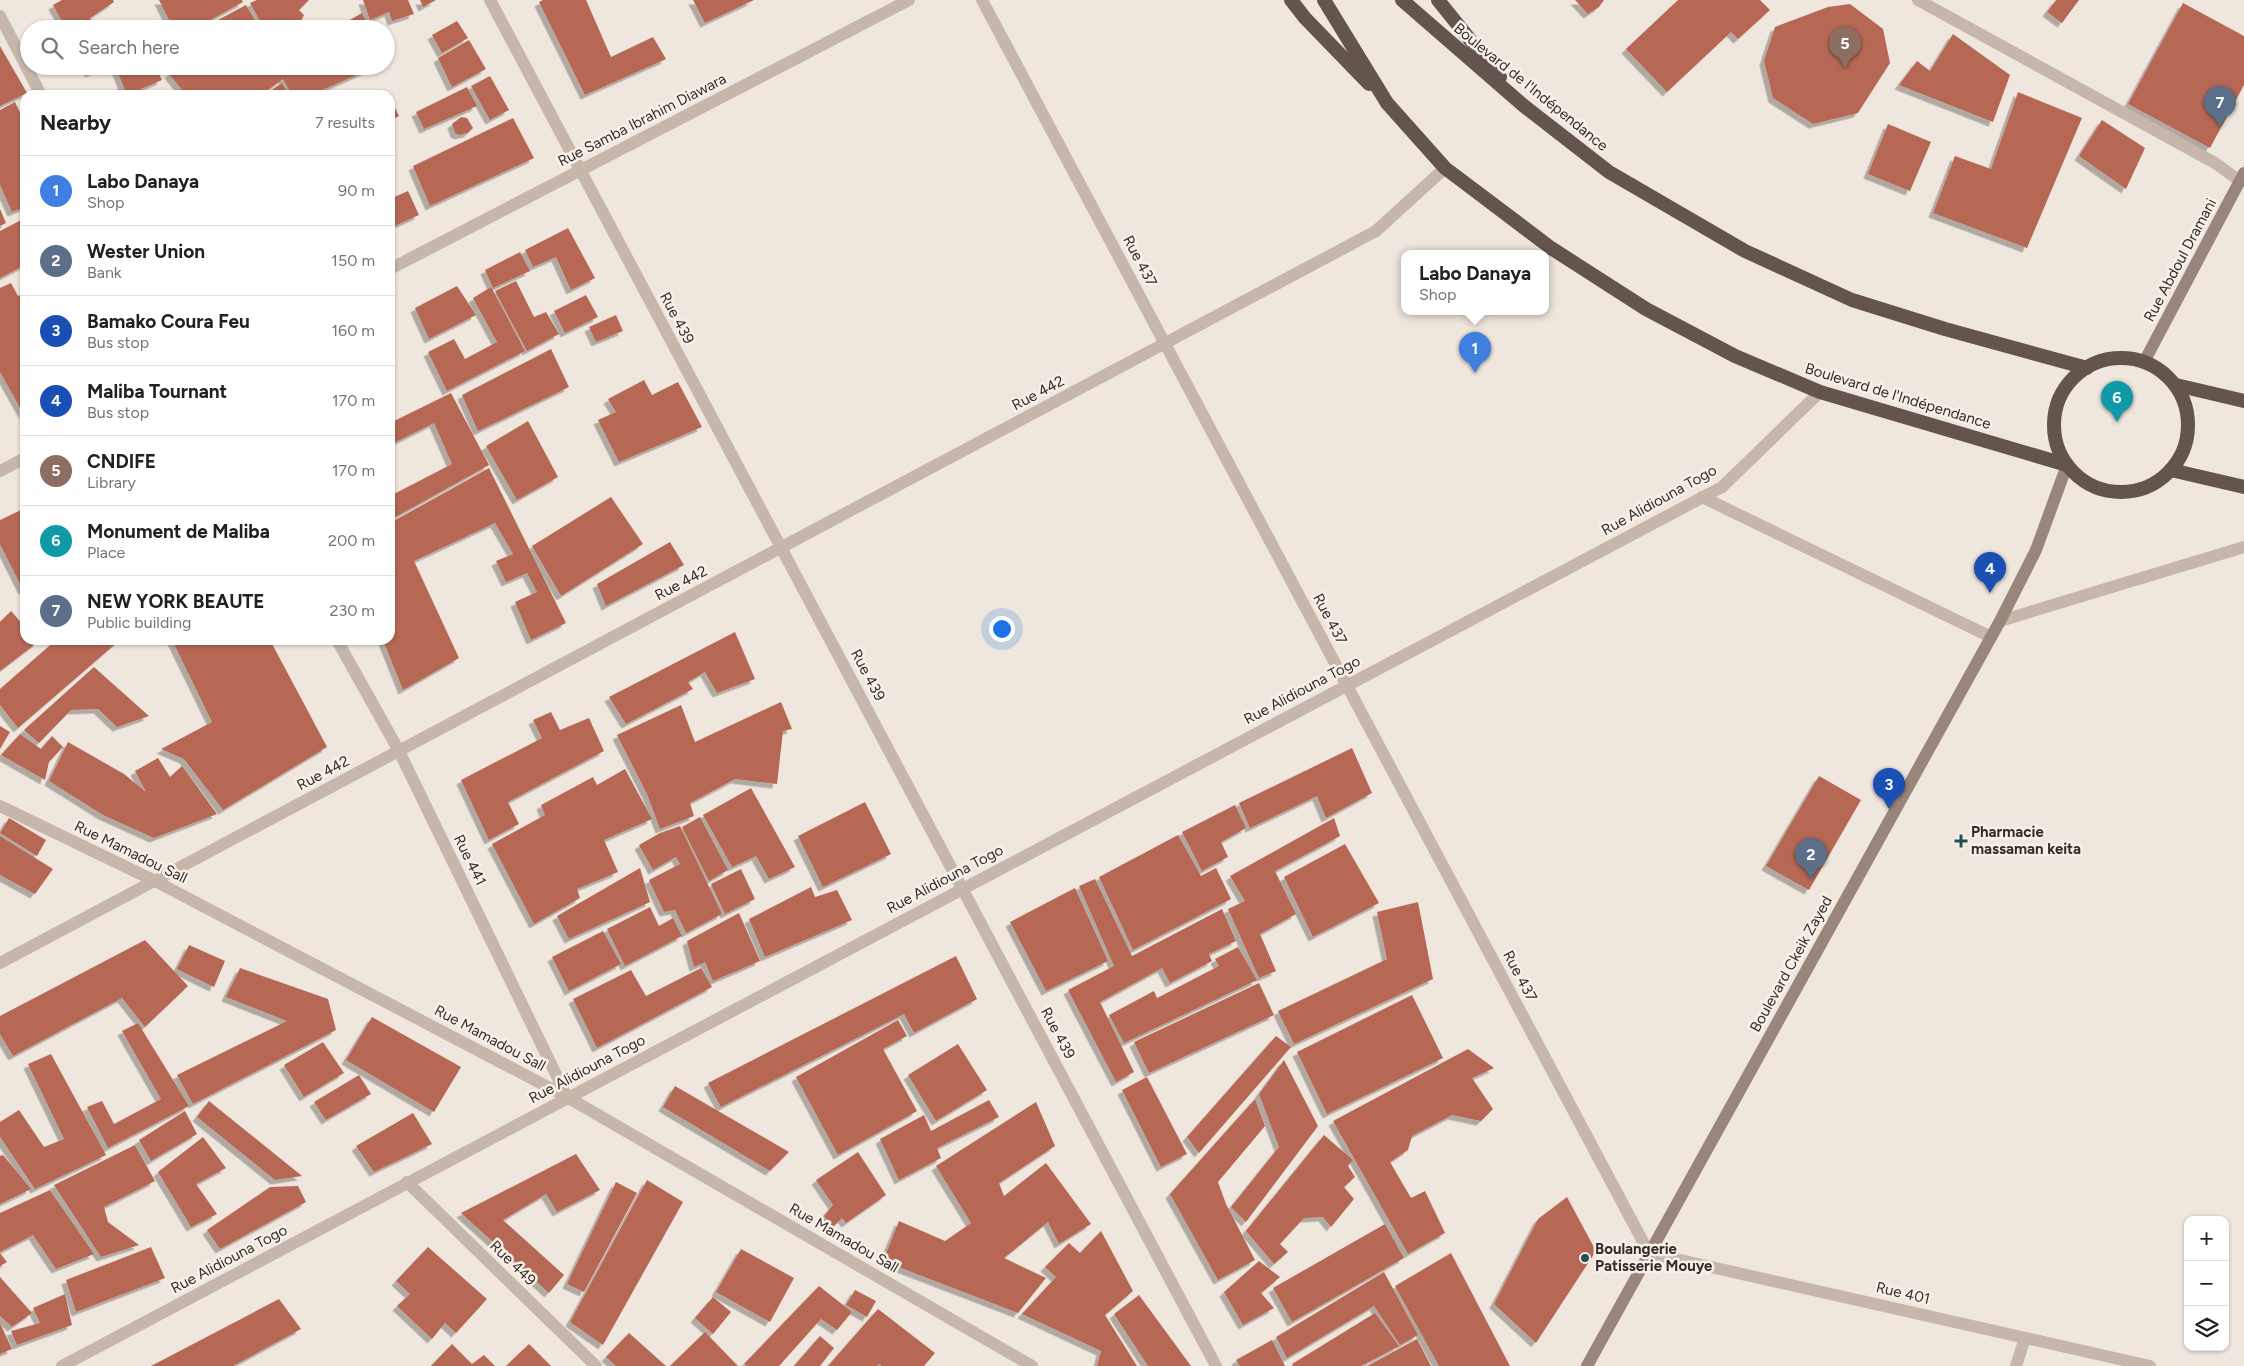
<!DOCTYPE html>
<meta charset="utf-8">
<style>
:root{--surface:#fff;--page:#f2f2f2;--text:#202124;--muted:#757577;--line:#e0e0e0;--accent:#2563eb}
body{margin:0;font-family:Figtree,sans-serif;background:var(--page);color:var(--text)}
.controls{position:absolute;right:15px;bottom:15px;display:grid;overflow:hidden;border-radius:10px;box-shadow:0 1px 4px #0004}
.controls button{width:45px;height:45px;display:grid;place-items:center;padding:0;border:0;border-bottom:1px solid var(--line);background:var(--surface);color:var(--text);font:25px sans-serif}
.you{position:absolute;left:1001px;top:628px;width:18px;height:18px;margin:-12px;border:4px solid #fff;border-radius:50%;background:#1a73e8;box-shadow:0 0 0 8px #1a73e833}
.badge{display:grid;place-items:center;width:32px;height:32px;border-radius:50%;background:var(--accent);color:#fff;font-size:16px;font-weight:700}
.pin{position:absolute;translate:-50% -41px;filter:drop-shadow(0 1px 2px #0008)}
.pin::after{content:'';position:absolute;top:26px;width:18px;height:15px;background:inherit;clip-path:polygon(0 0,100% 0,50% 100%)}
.popup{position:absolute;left:1401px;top:250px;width:148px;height:65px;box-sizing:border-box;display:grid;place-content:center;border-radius:10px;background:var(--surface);filter:drop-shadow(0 1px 4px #0005);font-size:16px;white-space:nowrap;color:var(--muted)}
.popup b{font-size:19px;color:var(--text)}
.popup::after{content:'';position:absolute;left:50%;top:100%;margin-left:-10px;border:10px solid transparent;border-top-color:var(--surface)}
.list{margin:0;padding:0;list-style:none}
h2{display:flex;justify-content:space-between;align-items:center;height:65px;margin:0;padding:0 20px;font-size:21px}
h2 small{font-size:16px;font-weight:400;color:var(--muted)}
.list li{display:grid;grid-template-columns:32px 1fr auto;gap:15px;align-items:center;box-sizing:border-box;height:70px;padding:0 20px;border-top:1px solid var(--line)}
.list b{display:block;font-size:19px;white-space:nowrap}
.list p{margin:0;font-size:16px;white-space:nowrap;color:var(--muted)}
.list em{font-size:16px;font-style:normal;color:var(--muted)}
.icon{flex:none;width:28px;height:28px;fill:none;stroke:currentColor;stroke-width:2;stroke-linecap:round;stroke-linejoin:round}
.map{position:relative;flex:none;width:2244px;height:1366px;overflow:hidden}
.search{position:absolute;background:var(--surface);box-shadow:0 1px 4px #0004;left:20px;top:20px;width:375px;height:55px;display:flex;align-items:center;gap:12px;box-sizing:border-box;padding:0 18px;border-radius:28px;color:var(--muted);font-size:19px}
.panel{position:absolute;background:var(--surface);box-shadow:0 1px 4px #0004;left:20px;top:90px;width:375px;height:555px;border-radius:15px}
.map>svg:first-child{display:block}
.building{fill:#b76754;filter:url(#shadow)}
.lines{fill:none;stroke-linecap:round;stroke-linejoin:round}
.service{stroke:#c6b6ab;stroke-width:12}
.pedestrian{stroke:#c6b6ab;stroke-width:12}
.minor{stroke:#c6b6ab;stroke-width:12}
.secondary{stroke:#99857c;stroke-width:12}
.trunk{stroke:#64544e;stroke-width:14}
.poi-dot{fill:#245051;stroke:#f7f0e9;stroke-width:2}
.labels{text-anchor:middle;stroke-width:5;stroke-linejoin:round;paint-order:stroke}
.street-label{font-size:15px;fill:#342c29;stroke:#f7f0e9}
.poi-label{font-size:15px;font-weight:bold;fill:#342c29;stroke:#f7f0e9;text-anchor:start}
</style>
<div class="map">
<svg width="2244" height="1366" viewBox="0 0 2244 1366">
<defs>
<filter id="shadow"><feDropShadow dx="-4.5" dy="4.5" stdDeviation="0" flood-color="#0004"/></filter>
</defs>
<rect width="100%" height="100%" fill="#efe6dd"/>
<g class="building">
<polygon points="62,0 113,0 114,2 90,18 95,29 66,29 53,5"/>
<polygon points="159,0 242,0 243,2 194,29 151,29 169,20"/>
<polygon points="257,0 309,0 299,10 304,15 298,27 261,23 250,3"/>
<polygon points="363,0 408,0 414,14 392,21 389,12 370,20"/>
<polygon points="420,0 436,0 423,7"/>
<polygon points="543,0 586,0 611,57 653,37 666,59 585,95 539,2"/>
<polygon points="693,0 754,0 705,23"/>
<polygon points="1575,0 1604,0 1599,7 1588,14"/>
<polygon points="1678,0 1760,0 1770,10 1738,39 1731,32 1667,92 1626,49"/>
<polygon points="2056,0 2079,0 2062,23 2047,12"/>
<polygon points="2183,3 2244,36 2244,85 2210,148 2128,104"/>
<polygon points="1850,4 1883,29 1890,63 1858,113 1813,124 1773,98 1764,61 1775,27 1828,7"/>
<polygon points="246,5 257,24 246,29 201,29"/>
<polygon points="362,13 370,29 334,29"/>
<polygon points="457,21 468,38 442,53 432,35"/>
<polygon points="1953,34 2010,75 1993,122 1899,85 1917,61 1930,71"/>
<polygon points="469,40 486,69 452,87 438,58"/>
<polygon points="0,46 27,93 0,106"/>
<polygon points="86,66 105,66 90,73"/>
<polygon points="115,66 155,66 162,80 127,95"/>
<polygon points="178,66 216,66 222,73 231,66 254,66 258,70 266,66 377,66 311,95 292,95 283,79 261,95 186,95 169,74"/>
<polygon points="490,76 509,110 490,120 471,86"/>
<polygon points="282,83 289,95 264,95"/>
<polygon points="467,87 477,106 424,129 416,112"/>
<polygon points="119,89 122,95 106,95"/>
<polygon points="2018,92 2082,118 2027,248 1933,213 1955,156 1991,169"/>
<polygon points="390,97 399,116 390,121"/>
<polygon points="15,102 25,123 25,207 12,212 0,185 0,110"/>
<polygon points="461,117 467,118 473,128 468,133 459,135 455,133 452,124"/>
<polygon points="513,118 534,158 430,206 413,166"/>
<polygon points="2102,120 2145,148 2126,189 2079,156"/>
<polygon points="1888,124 1931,142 1910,191 1868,174"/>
<polygon points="408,191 419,215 390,228 390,199"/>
<polygon points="0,209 6,223 0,226"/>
<polygon points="25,218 25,265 0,278 0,231"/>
<polygon points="568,228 595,278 571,290 556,257 533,267 525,250"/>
<polygon points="520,252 530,271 493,288 485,270"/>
<polygon points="516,281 534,317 546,312 559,334 527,351 495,291"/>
<polygon points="11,283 18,296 25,293 24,415 0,372 0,288"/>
<polygon points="457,286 476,315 429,339 415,308"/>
<polygon points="491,287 525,351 447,391 428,352 454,339 465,359 497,342 473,298"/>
<polygon points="586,295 598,317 565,333 554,311"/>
<polygon points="616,315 623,331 596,342 589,327"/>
<polygon points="551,349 569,387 478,431 462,395"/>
<polygon points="644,380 652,395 678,382 702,427 619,462 598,420 616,412 608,399"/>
<polygon points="451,393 489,465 390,520 390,496 452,464 434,423 390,445 390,423"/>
<polygon points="528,421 558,477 517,500 486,446"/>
<polygon points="489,468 566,623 531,640 515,602 537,592 527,573 506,582 496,561 513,554 495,523 414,561 459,658 403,690 383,640 390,640 390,523"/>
<polygon points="611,497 643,544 561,596 532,546"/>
<polygon points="25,508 25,589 23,590 0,544 0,520"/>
<polygon points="670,542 684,565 606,606 597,584"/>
<polygon points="11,611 25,627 25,640 36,640 38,642 0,671 0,622"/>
<polygon points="735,632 755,679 717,693 705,672 688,682 693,689 626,724 609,697"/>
<polygon points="56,640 120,640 18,728 0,705 0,689"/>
<polygon points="172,640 270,640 327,747 223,810 184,759 161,749 212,722"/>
<polygon points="94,667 149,716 117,727 98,709 71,710 39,743 24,730"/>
<polygon points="781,702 792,729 783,731 777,784 735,779 690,803 694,816 660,829 647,794 617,735 681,705 695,742"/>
<polygon points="551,712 560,730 589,718 604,751 508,802 519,824 489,840 461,780 542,738 533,720"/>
<polygon points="0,726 10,732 0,749"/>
<polygon points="20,734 41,749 52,736 63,747 49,762 45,780 1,755"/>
<polygon points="68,742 124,774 146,792 135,771 158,758 170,777 182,766 217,814 154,838 103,815 49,781"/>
<polygon points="1352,748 1372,793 1326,818 1317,796 1250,828 1239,803"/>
<polygon points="625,769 652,819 604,840 618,872 577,889 580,898 534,924 492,844 545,815 541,805 593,777 597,785"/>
<polygon points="1819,776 1861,800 1809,890 1766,866"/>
<polygon points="751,788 795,867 769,879 756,856 732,867 703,815"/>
<polygon points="865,802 891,854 823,887 798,836"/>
<polygon points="1235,805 1246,828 1221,842 1228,857 1202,871 1182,832"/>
<polygon points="700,817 728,870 709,881 682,827"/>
<polygon points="9,818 46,840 37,856 0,833"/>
<polygon points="1334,818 1340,836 1275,871 1296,914 1260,934 1276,971 1259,978 1228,909 1245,901 1230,876"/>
<polygon points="680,826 722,914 686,933 675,910 664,912 649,880 680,864 676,857 653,870 639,845 660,833"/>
<polygon points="1178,835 1201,876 1216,868 1231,899 1133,950 1099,877"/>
<polygon points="0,836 53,869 35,894 0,875"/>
<polygon points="1345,844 1379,903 1313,937 1284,877"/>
<polygon points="640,868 650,902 569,939 557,916"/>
<polygon points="741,869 755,899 725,914 711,884"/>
<polygon points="1095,879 1132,956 1222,909 1236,941 1209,954 1212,961 1170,983 1162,968 1100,1002 1134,1072 1116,1082 1068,990 1114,966 1079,886"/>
<polygon points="811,887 815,897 837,890 852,920 765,957 749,919"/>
<polygon points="1075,888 1108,961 1046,991 1010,922"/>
<polygon points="1418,902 1433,979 1294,1044 1278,1011 1387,959 1377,912"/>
<polygon points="650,907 659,926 673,918 682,936 625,966 607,929"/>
<polygon points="739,913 760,961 713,981 705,962 694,967 687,941"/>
<polygon points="603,931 621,964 569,991 552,957"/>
<polygon points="145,940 188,986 145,1027 122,998 13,1056 0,1034 0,1016"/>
<polygon points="189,945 225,961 214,987 177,969"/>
<polygon points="1238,947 1257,980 1124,1043 1109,1015 1154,991 1157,998 1219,966 1215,959"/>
<polygon points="956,956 977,999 914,1033 904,1014 721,1107 708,1083"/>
<polygon points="240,968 328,999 336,1030 193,1104 177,1075 287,1021 226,997"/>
<polygon points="701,968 712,987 597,1048 573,999 631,970 646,996"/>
<polygon points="1259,983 1274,1015 1149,1073 1134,1042"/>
<polygon points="1412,995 1443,1058 1327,1114 1297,1052"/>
<polygon points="372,1017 461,1067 434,1112 346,1060"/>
<polygon points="898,1020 907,1036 883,1049 917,1111 838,1155 796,1077"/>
<polygon points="138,1023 189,1106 108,1148 87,1107 102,1101 114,1124 161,1099 122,1031"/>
<polygon points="1276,1036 1291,1047 1199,1153 1187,1137"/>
<polygon points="323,1042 344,1073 304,1097 284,1065"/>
<polygon points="958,1044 987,1090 936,1121 908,1075"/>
<polygon points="1468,1049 1494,1068 1472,1078 1493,1109 1481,1121 1452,1115 1412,1136 1408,1150 1390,1162 1411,1198 1425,1191 1445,1233 1408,1254 1333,1121"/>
<polygon points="51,1054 106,1155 35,1189 0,1137 0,1122 19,1110 44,1147 64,1139 28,1064"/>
<polygon points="1284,1060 1318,1126 1246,1222 1231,1207 1279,1147 1259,1094"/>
<polygon points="359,1075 371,1094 326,1120 314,1102"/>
<polygon points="1147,1077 1187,1154 1161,1167 1122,1090"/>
<polygon points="675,1086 789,1152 770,1171 663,1107"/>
<polygon points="1255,1099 1265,1126 1218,1182 1226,1204 1255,1260 1218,1280 1170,1194"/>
<polygon points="989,1100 999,1117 937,1148 941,1158 899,1180 880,1139 924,1115 931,1131"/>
<polygon points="209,1101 302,1176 275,1180 197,1117"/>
<polygon points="1036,1102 1055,1146 999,1183 1004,1196 1046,1163 1091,1224 1059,1244 1048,1222 1004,1258 1046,1278 1018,1313 883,1261 899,1221 945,1241 971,1223 936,1166"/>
<polygon points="185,1111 197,1134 151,1161 139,1140"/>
<polygon points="413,1113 432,1144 374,1172 356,1146"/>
<polygon points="1324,1135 1353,1160 1348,1166 1355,1177 1344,1187 1354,1199 1331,1227 1323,1217 1304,1218 1280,1244 1288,1252 1274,1264 1246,1231"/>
<polygon points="203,1137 226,1168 196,1184 217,1214 191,1227 158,1172"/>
<polygon points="135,1145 155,1181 104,1207 108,1222 139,1245 101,1257 54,1185"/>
<polygon points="858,1152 886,1195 846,1223 842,1218 833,1227 824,1216 833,1205 816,1180"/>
<polygon points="576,1154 600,1190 557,1212 546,1194 503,1220 564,1275 549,1293 461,1213"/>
<polygon points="3,1155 31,1189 0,1204 0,1156"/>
<polygon points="647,1180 683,1202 603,1345 570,1322"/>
<polygon points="616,1182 637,1193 584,1292 567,1284"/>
<polygon points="298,1186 306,1202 220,1249 207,1230 270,1187"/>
<polygon points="50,1190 94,1254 56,1269 33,1235 0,1252 0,1213"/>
<polygon points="1567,1197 1596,1251 1536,1343 1494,1304 1538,1219"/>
<polygon points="1385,1224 1404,1258 1292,1322 1273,1288"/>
<polygon points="1101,1231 1133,1291 1105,1315 1137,1366 1097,1366 1101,1351 1022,1314 1056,1277 1045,1267 1069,1243 1080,1253"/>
<polygon points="151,1247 165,1278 76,1312 66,1280"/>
<polygon points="428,1247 487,1299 456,1333 445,1323 432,1339 397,1306 410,1294 396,1281"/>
<polygon points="741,1249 794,1278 770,1322 716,1292"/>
<polygon points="0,1253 7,1262 0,1266"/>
<polygon points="1451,1253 1510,1366 1439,1366 1395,1286"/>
<polygon points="1259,1261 1280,1277 1261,1293 1274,1308 1243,1325 1224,1292"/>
<polygon points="1384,1272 1418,1335 1400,1345 1374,1306 1287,1358 1276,1337"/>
<polygon points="0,1277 32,1313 12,1327 0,1316"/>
<polygon points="819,1286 852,1312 837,1330 821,1319 779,1366 747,1366 744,1364"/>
<polygon points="855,1290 876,1301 867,1317 846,1305"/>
<polygon points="65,1294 72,1325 17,1345 11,1331 40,1323 33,1308"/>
<polygon points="1139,1295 1191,1366 1148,1366 1114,1314"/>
<polygon points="713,1297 731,1312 713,1334 695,1318"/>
<polygon points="279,1299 301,1329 233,1366 151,1366"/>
<polygon points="878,1309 935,1353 924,1366 882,1366 879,1364 877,1366 828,1366"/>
<polygon points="1375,1313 1399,1346 1361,1366 1293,1366 1292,1364"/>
<polygon points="0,1323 12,1349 0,1354"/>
<polygon points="705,1332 738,1366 670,1366"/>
<polygon points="629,1333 666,1366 616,1366 606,1357"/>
<polygon points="820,1336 834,1348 820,1366 794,1366"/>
<polygon points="1417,1339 1431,1366 1367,1366"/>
<polygon points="1272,1340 1285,1366 1240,1366 1236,1360"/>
<polygon points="452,1344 472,1364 484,1355 495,1366 431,1366"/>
<polygon points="529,1344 551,1366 506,1366"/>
</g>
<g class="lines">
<polyline class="service" points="2000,621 2244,547"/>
<g class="pedestrian">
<polyline points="1376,231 1445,168"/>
<polyline points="1722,487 1820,392"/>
</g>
<g class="minor">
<polyline points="490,0 1216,1366"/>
<polyline points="982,0 1649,1253 2150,1366"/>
<polyline points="1918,0 2215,163 2240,181"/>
<polyline points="0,16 41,95"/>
<polyline points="390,269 909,0"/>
<polyline points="0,471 25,458"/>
<polyline points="1702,497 1991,637"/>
<polyline points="337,640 399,751 567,1097"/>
<polyline points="0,806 155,881 567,1097 1032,1366"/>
<polyline points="0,963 1376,231"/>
<polyline points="407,1182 596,1366"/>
<polyline points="62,1366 1722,487"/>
<polyline points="2016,1366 2025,1338"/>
</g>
<g class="secondary">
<polyline points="2144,362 2244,173"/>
<polyline points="1587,1366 2000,621 2036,550 2067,465"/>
</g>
<g class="trunk">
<polyline points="1291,0 1305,18 1369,84"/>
<polyline points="1324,0 1387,103 1445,168 1551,248 1646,309 1735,356 1820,392 2067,465"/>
<polyline points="1402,0 1524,106 1609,172 1745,251 1852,300 1945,329 2087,368"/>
<polyline points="1438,0 1500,77"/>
<circle cx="2121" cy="425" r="67"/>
<polyline points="2176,385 2244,401"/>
<polyline points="2171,470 2244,487"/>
</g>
</g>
<g class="poi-dot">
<path d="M1958.5 833.5h5v5h5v5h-5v5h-5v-5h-5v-5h5z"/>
<circle cx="1585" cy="1258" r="5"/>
</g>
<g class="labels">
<g class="street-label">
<text transform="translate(1531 87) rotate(39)" y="5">Boulevard de l'Indépendance</text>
<text transform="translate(642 120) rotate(-27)" y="5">Rue Samba Ibrahim Diawara</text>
<text transform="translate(2180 260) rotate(-62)" y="5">Rue Abdoul Dramani</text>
<text transform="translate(1140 261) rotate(62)" y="5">Rue 437</text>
<text transform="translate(677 318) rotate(62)" y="5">Rue 439</text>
<text transform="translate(1038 393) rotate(-28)" y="5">Rue 442</text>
<text transform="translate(1898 396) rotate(17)" y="5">Boulevard de l'Indépendance</text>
<text transform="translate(1659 500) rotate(-29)" y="5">Rue Alidiouna Togo</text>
<text transform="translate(681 583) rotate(-28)" y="5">Rue 442</text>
<text transform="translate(1330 619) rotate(62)" y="5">Rue 437</text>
<text transform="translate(868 675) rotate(62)" y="5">Rue 439</text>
<text transform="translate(1302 690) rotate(-28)" y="5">Rue Alidiouna Togo</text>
<text transform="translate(323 773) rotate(-28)" y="5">Rue 442</text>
<text transform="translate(131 852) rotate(26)" y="5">Rue Mamadou Sall</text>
<text transform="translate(470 860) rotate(64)" y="5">Rue 441</text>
<text transform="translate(945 879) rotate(-28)" y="5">Rue Alidiouna Togo</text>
<text transform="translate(1791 964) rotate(-61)" y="5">Boulevard Ckeik Zayed</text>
<text transform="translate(1520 976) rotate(62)" y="5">Rue 437</text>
<text transform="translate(1058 1033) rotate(62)" y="5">Rue 439</text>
<text transform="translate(490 1038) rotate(28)" y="5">Rue Mamadou Sall</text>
<text transform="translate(587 1069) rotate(-28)" y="5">Rue Alidiouna Togo</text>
<text transform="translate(844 1238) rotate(30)" y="5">Rue Mamadou Sall</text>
<text transform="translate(229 1259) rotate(-28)" y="5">Rue Alidiouna Togo</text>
<text transform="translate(513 1263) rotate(44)" y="5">Rue 449</text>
<text transform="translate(1903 1293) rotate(13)" y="5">Rue 401</text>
</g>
<g class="poi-label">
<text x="1971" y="837">Pharmacie<tspan x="1971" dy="17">massaman keita</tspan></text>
<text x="1595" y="1254">Boulangerie<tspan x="1595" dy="17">Patisserie Mouye</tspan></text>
</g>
</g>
</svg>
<div class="controls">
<button>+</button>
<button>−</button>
<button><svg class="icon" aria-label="layers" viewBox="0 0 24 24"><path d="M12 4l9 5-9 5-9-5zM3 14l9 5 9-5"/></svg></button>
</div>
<div class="you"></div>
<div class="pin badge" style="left:1475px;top:373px;background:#3f7fe0">1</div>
<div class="popup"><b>Labo Danaya</b>Shop</div>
<div class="pin badge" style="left:1811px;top:879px;background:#5c6f8a">2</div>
<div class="pin badge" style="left:1889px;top:809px;background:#1a4fb4">3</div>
<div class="pin badge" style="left:1990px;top:593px;background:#1a4fb4">4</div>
<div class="pin badge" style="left:1845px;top:68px;background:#8d6e63">5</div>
<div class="pin badge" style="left:2117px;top:422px;background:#0f9aa8">6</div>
<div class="pin badge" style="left:2220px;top:127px;background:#5c6f8a">7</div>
<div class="search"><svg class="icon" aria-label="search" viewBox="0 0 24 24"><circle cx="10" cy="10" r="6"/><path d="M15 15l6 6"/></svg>Search here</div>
<section class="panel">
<h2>Nearby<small>7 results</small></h2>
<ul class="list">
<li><span class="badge" style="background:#3f7fe0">1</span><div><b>Labo Danaya</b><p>Shop</p></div><em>90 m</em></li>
<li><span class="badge" style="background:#5c6f8a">2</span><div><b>Wester Union</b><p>Bank</p></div><em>150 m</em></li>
<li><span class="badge" style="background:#1a4fb4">3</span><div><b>Bamako Coura Feu</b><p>Bus stop</p></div><em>160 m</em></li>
<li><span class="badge" style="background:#1a4fb4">4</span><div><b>Maliba Tournant</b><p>Bus stop</p></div><em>170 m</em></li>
<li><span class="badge" style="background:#8d6e63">5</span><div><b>CNDIFE</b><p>Library</p></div><em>170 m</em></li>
<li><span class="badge" style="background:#0f9aa8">6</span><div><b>Monument de Maliba</b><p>Place</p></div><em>200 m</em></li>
<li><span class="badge" style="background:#5c6f8a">7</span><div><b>NEW YORK BEAUTE</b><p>Public building</p></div><em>230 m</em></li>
</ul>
</section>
</div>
